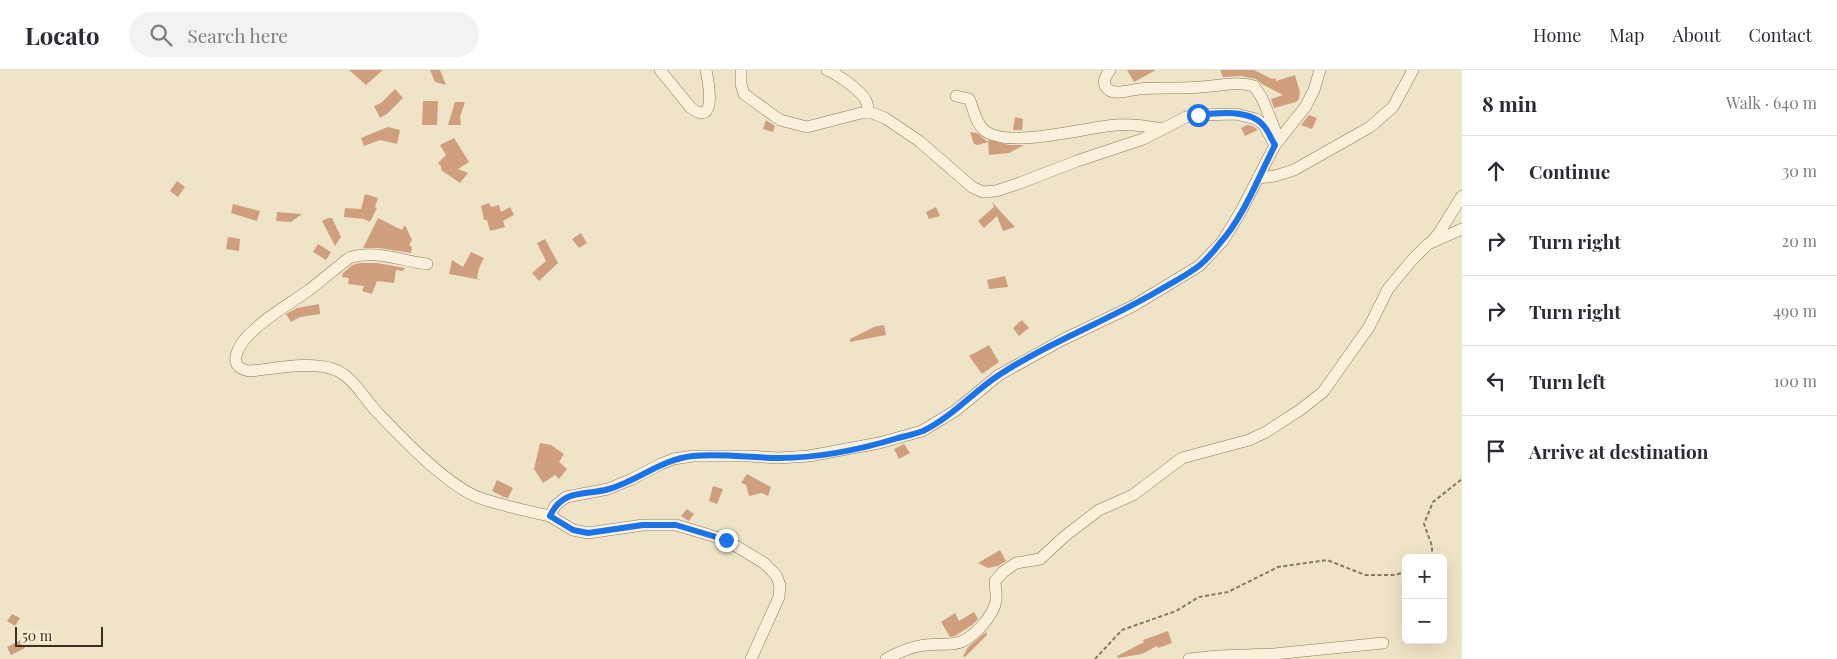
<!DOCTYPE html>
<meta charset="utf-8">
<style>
:root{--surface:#fff;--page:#f2f2f3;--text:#2b2b33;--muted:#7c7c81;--line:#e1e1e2}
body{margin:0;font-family:"Playfair Display",serif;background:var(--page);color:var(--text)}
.controls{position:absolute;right:15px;bottom:15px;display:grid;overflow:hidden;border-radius:8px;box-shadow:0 5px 20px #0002}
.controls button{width:45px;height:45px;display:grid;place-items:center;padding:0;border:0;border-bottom:1px solid var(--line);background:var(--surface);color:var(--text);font:25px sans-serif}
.scale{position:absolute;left:15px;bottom:12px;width:88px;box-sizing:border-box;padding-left:5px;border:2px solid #3d2e20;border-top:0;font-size:14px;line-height:18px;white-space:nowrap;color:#3d2e20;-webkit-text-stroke:4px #f7eed8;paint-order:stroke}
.stop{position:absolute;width:15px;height:15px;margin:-11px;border:4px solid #1a73e8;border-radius:50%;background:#fff}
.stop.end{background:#1a73e8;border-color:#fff;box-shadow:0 1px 5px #0008}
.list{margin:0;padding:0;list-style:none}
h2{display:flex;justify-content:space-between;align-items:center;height:65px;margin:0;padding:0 20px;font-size:21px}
h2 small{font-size:16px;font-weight:400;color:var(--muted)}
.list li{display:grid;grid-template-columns:32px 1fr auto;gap:15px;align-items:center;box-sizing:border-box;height:70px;padding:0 20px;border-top:1px solid var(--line)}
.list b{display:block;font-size:19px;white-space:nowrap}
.list em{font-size:16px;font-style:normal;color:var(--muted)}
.icon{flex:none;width:28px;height:28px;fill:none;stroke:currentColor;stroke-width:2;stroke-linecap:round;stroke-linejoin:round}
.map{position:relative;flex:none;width:1462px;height:589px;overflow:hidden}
header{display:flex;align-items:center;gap:30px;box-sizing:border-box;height:70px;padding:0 25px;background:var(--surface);border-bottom:1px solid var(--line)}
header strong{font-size:24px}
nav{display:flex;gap:28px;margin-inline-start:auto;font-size:18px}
.search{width:350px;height:45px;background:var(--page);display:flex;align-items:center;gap:12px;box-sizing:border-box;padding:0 18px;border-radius:28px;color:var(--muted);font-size:19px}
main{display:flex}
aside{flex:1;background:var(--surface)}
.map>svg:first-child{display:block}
.building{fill:#cf9f7d}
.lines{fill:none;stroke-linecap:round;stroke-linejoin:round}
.minor-casing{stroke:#8d765c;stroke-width:12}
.path{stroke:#8d765c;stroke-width:2;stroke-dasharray:4 2.5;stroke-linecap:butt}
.minor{stroke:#faf1dc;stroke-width:11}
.route{stroke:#1a73e8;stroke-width:6}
</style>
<header>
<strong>Locato</strong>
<div class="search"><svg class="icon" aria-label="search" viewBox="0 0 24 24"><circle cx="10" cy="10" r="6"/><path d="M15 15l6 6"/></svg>Search here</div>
<nav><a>Home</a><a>Map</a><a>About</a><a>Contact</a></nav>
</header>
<main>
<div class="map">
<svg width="1462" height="589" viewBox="0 0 1462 589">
<rect width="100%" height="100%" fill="#f0e4c8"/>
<g class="building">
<polygon points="349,0 383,0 366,15"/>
<polygon points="430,0 440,0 446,15 435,12"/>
<polygon points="1127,0 1156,0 1134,12"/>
<polygon points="1220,0 1254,0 1272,9 1275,8 1276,11 1295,5 1300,22 1299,29 1296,32 1274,38 1271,29 1283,25 1262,14 1256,9 1241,6 1223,7"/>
<polygon points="395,19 403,28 387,44 380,48 374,36 381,33"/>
<polygon points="423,31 438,31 437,55 422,55"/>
<polygon points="455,32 465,32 460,47 461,55 448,55"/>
<polygon points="1309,45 1317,48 1312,59 1301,55"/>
<polygon points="1015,47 1023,49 1022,60 1013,60"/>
<polygon points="766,50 775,56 773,62 763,59"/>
<polygon points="1247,55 1253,56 1258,60 1245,66 1241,58"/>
<polygon points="388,57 400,60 397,74 380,70 364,76 361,68"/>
<polygon points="970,62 977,63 988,72 978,75 974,74"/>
<polygon points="454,68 469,92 458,99 468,103 460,113 441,100 441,96 438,93 446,85 440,75"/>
<polygon points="988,70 1009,75 1024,75 1009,83 989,85"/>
<polygon points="177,111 185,117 178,127 170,121"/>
<polygon points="365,124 378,128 375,137 377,138 370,152 364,149 344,147 345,138 361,139"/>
<polygon points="992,132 1001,142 1015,157 1003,161 997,146 984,158 978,151 994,137"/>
<polygon points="489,133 491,137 499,135 501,142 510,137 514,145 503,151 505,157 490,161 487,150 484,150 481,136"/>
<polygon points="233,134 260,141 257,151 231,143"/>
<polygon points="936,137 940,146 929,149 926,142"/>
<polygon points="277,142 302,144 291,152 276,151"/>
<polygon points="328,148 332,148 341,167 335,176 322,151"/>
<polygon points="378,148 402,160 405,155 412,170 409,175 412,177 411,183 379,178 363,178"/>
<polygon points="581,163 587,173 579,178 572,169"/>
<polygon points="228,167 240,169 239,181 226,179"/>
<polygon points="545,169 558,193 539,211 532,203 546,191 537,173"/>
<polygon points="318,174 331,182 326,190 313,182"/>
<polygon points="471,182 484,188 479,198 477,208 481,210 449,204 452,190 463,197"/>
<polygon points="360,193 377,193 405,198 403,201 396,200 394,213 377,211 372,224 362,221 364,216 348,214 349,208 342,207 343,203 352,195"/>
<polygon points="1005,206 1008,217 989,219 987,210"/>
<polygon points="319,234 320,244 300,247 291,252 286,244 297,238"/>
<polygon points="1022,250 1029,258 1019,266 1013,258"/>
<polygon points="884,255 886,265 850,272 850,269 874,257"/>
<polygon points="989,275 999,292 982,304 969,286"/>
<polygon points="540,373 551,375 564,384 559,392 567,399 559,409 555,405 543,413 534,399"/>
<polygon points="904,374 910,383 899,389 894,379"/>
<polygon points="747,404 771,417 768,426 762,423 749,426 746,415 741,413"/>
<polygon points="497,410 513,418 508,428 504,427 492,421"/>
<polygon points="713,416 723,419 717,434 709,431"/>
<polygon points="687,439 694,444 689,451 681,446"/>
<polygon points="1000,480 1006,491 998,496 988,498 978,493"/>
<polygon points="974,542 978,549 972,555 955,566 950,567 941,552 955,543 959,551"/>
<polygon points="12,544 20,548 15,556 7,551"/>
<polygon points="1168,561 1172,573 1158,578 1157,576 1142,584 1118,588 1117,586 1144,572 1143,570"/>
<polygon points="986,562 987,565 965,587 963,586 968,577"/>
<polygon points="21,570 25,578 11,585 7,577"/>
</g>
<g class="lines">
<g class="minor-casing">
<g id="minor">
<path d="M660,0l31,38c27,20 17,-28 15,-38"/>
<polyline points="741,0 741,14 744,24 780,50 807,57 861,43 872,43 885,48 919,71 972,117 983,122 996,121 1020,113 1077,91 1143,69 1186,47 1198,45 1236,44 1256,49 1264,55 1275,75"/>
<path d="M827,0c9,3 36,22 39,31 2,4 2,8 2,12"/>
<path d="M1110,0c-5,6 -9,15 -1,20 7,5 22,0 30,-1 20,-2 41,0 62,-2 18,-1 35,-6 53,-1l8,12 17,42"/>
<path d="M956,26l13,3c5,10 6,23 15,31 23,20 102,-3 132,-5 15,-1 31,1 46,4"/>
<polyline points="1258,108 1275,106 1294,100 1370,57 1393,37 1413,0"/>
<polyline points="1433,170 1439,163 1462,126"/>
<path d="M427,194c-24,-3 -54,-15 -78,-6 -14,11 -27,22 -40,32 -18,13 -38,24 -54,39 -12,10 -34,38 -5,42 24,-2 59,-10 83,-2 19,6 30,28 43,42 25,26 71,75 104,87 23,8 47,13 70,18"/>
<polyline points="751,589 779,527 780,515 776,505 764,493 726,470 676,455 643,455 588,463 573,460 550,446 555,436 566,427 608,419 632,409 661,394 673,389 693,386 748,386 778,388 809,386 879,373 922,361 955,341 999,305 1062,270 1133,236 1199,196 1222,172 1240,143 1275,75 1306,36 1314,20 1320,0"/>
<path d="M886,589c13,-7 26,-13 40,-14 12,-2 24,1 35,-3 14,-6 32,-26 35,-41 1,-6 -1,-13 -1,-20l8,-9 13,-9 24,-4 25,-23 34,-26 34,-15 49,-37 67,-18 17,-8 34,-22 23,-18 46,-65 19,-38 24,-29 16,-16 34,-15"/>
<polyline points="1189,589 1218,586 1274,584 1383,573"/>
</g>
</g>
<g class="path">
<polyline points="1432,488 1432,476 1424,454 1433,432 1462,409"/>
<polyline points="1095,589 1122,560 1176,541 1199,527 1228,522 1278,497 1327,490 1365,505 1394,505 1406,502"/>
</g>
<use href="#minor" class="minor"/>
</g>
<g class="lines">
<path class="route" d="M726,470l-50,-15h-33l-55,8 -15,-3 -23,-14c13,-28 35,-20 59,-27 30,-9 53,-30 84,-33 29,-3 58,2 86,2 38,0 83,-9 119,-20 8,-2 17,-4 25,-7 29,-14 50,-39 76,-56 52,-34 111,-55 164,-87 12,-7 26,-14 37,-23 7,-6 14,-14 20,-22 23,-25 39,-67 55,-98 -4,-6 -7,-15 -12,-20 -14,-16 -46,-12 -65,-10"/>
</g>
</svg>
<div class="controls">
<button>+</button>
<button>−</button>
</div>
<div class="scale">50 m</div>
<div class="stop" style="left:1198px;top:45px"></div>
<div class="stop end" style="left:726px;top:470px"></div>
</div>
<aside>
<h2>8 min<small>Walk · 640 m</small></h2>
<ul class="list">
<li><svg class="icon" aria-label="ahead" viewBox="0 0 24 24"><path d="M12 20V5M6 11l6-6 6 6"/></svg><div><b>Continue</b></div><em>30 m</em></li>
<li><svg class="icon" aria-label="right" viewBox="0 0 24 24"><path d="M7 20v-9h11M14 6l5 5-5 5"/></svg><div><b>Turn right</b></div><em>20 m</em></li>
<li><svg class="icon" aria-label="right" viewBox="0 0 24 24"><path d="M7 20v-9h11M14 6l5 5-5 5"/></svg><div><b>Turn right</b></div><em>490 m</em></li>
<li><svg class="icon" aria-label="left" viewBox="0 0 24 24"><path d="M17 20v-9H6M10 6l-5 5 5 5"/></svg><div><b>Turn left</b></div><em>100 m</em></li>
<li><svg class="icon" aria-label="arrive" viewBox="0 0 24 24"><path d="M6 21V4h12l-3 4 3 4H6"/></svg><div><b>Arrive at destination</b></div></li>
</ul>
</aside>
</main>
